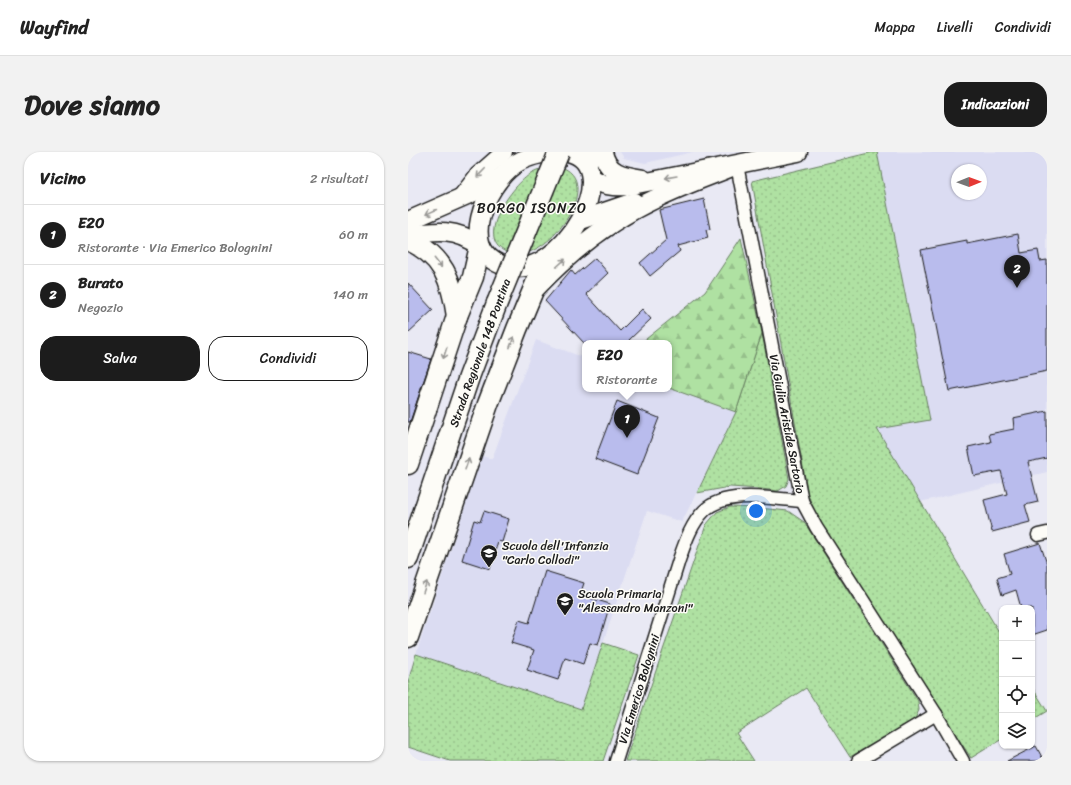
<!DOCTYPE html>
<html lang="it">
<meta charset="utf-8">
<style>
:root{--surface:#fff;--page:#f2f2f2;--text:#222;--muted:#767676;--line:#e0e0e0;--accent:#1c1c1c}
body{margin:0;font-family:Sriracha,sans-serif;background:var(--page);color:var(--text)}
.controls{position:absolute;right:12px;bottom:12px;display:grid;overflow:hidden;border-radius:8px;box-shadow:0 1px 3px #0004}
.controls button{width:36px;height:36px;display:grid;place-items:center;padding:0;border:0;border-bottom:1px solid var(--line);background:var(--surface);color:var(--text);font:20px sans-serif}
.compass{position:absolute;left:543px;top:12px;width:36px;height:36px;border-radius:50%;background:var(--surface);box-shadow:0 1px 3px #0004;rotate:89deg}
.you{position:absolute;left:348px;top:359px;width:14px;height:14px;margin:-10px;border:3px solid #fff;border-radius:50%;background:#1a73e8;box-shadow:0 0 0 6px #1a73e833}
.badge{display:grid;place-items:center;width:26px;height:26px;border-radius:50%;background:var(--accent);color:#fff;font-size:13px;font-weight:700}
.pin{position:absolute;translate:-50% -33px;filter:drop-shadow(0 1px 2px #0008)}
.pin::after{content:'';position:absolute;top:21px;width:14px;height:12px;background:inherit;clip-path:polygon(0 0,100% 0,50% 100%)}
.popup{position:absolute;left:174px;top:188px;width:90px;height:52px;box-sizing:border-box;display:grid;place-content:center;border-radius:8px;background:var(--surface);filter:drop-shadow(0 1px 3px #0005);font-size:13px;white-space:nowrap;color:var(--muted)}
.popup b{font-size:15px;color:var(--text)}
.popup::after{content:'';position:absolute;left:50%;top:100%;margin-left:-8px;border:8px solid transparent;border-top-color:var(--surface)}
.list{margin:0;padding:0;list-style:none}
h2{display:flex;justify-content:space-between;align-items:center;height:52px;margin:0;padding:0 16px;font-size:17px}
h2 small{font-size:13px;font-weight:400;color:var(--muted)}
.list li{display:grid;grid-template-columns:26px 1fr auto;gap:12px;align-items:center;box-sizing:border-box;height:60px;padding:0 16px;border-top:1px solid var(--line)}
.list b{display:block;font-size:15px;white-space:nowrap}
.list p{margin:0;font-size:13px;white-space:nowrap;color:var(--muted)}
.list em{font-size:13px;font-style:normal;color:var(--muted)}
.actions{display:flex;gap:8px;padding:12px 16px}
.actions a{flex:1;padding:9px 0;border:1px solid var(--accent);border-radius:16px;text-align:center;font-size:14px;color:var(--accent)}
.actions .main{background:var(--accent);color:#fff}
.icon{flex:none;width:22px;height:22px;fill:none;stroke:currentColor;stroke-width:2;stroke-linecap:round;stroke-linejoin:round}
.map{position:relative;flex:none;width:639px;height:609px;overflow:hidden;border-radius:16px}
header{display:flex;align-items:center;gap:24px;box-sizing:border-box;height:56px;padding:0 20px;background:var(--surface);border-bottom:1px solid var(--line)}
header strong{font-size:19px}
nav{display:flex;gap:22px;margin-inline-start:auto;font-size:14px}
.intro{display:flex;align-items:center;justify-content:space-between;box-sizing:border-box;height:96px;padding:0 24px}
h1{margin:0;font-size:28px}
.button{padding:10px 18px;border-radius:16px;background:var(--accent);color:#fff;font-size:14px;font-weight:700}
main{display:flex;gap:24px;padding:0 24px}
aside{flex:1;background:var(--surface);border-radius:16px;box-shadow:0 1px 3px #0004}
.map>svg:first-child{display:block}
.built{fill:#dbdcf2;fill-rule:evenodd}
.grass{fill:url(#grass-dots);stroke:#667e5f}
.forest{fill:url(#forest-firs);stroke:#667e5f}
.building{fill:#b9bced;stroke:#1c1c1c}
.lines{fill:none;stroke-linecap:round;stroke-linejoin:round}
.minor-casing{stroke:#1c1c1c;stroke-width:15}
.tertiary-casing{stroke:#1c1c1c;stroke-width:19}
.secondary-casing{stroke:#1c1c1c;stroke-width:21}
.primary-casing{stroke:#1c1c1c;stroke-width:23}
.minor{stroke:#fdfcf7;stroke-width:12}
.tertiary{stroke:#fdfcf7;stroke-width:16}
.secondary{stroke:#fdfcf7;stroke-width:18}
.primary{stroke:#fdfcf7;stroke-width:20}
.primary-bridge-casing{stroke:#1c1c1c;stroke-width:23;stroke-linecap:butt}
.primary-bridge{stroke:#fdfcf7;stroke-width:20}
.oneway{stroke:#989794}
.labels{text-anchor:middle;stroke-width:3;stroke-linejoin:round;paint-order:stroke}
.street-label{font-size:12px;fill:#1c1c1c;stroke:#fdfcf7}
.poi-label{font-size:12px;fill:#1c1c1c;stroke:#fdfcf7;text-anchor:start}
.quarter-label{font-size:14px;letter-spacing:1px;fill:#1c1c1c;stroke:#fdfcf7}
</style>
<header>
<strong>Wayfind</strong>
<nav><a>Mappa</a><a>Livelli</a><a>Condividi</a></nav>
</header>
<div class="intro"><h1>Dove siamo</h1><a class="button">Indicazioni</a></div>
<main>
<aside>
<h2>Vicino<small>2 risultati</small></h2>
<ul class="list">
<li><span class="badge">1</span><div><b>E20</b><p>Ristorante · Via Emerico Bolognini</p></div><em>60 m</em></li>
<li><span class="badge">2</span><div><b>Burato</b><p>Negozio</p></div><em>140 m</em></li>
</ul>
<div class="actions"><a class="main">Salva</a><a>Condividi</a></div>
</aside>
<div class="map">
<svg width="639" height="609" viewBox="0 0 639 609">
<defs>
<pattern id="grass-dots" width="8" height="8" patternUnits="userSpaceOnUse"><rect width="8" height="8" fill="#afe1a2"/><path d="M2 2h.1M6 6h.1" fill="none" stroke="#96c08b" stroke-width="1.8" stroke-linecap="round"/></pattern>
<pattern id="forest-firs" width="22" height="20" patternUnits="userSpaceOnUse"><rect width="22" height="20" fill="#afe1a2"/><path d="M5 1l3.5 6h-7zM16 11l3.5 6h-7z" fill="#96c08b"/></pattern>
</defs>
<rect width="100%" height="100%" fill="#e9e9f4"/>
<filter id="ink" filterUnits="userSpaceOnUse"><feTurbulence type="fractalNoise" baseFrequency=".025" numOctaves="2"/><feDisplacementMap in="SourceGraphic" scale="8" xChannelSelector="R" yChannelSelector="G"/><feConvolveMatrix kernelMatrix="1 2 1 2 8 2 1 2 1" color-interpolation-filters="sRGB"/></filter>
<g filter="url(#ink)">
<g class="built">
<polygon points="212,0 285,0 237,11 216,6"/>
<path d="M469,0h170v320l-127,30 -43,-73 53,-10zM549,18h24v24h-24z"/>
<polygon points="128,188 177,206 177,237 261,236 328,260 274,370 239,359 173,557 8,502 74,304 84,307"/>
</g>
<g class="grass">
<polygon points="465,0 469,0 522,268 469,277 594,485 594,587 563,606 413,375 400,343 344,29"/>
<path d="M153,15c45,15 -15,99 -52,86 -37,-12 2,-66 20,-78 11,-7 21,-7 32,-8z"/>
<polygon points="354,181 381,327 378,334 370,339 353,337 322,335 289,341 328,260"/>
<polygon points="322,355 351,356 380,359 396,370 510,549 511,558 507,567 442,605 398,536 328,581 346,609 217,609 298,373 309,360"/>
<polygon points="195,491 231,503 195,609 42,609 0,595 0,530 8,502 173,557"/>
<polygon points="624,535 639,559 624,568"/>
</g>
<polygon class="forest" points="333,86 354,181 328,260 261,236 261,191 233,191 297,140"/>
<g class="building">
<polygon points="296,47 302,77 298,78 300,86 270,94 272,99 242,124 232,111 258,88 251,58"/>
<polygon points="610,82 613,101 630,98 632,109 639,108 639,219 541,239 513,98 559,89 559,92"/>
<polygon points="187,106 200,121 178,142 212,179 234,157 243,167 221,188 223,191 176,191 137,149 163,118 167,123"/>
<polygon points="0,131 25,158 0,181"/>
<polygon points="0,200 23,207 2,270 0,270"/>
<polygon points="209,249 251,266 229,323 187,307"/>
<polygon points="639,259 639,306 620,310 630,350 617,353 622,370 584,380 576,348 599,342 593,319 566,324 560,295 583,290 581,282 606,277 605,266"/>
<polygon points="76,359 101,367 94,390 90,389 82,417 54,408 66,368 72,370"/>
<polygon points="632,391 639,412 639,478 624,483 624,456 613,456 608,438 594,443 589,426 602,422 596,402"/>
<polygon points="137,419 176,431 172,443 202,452 190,493 182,491 175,512 157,506 150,528 119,518 126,498 103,491 111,468 121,471"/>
<polygon points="628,594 636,609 599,609"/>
</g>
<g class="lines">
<g class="minor-casing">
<g id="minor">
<polyline points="329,13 394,349 408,375 528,562 555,609"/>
<polyline points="630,383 639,381"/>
<path d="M208,609l63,-201c6,-17 12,-36 25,-49 22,-22 70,-12 98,-10"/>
<polyline points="450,609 528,562"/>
</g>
</g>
<g class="tertiary-casing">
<g id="tertiary">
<polyline points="180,14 184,0"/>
<polyline points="52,46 70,23 96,0"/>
</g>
</g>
<g class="secondary-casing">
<g id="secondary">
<path d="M143,0c-12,2 -27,5 -37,13 -29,21 -58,86 -9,101 55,18 122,-101 63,-114"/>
<path d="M195,0c4,22 21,24 40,27"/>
<path d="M183,25c11,9 22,10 36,9l171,-34"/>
<polyline points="173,68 226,50"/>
<polyline points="0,69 66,40 91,26"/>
<path d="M0,83c28,-4 48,-7 72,11"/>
<path d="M127,137c34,-36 75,-69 120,-90 26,-13 55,-23 82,-34"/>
</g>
</g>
<g class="primary-casing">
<g id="primary">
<path d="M0,88c35,15 44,41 49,76"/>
<polyline points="0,312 49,164 65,125 72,94"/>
<polyline points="0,406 61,225 89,151"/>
<polyline points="0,485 80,252 109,177 138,107"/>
</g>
</g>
<use href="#minor" class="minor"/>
<use href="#tertiary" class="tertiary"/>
<use href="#secondary" class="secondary"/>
<use href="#primary" class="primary"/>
<g class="primary-bridge-casing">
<polyline id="primary-bridge" points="89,151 151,0"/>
</g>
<use href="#primary-bridge" class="primary-bridge"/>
</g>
<defs><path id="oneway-shaft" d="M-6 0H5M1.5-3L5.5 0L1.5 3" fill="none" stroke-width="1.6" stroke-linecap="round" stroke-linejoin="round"/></defs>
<g class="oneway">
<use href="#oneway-shaft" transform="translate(73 21) rotate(134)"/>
<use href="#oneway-shaft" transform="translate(263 25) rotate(170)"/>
<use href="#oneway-shaft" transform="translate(23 60) rotate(155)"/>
<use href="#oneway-shaft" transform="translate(30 111) rotate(52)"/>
<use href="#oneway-shaft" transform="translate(153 111) rotate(-42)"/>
<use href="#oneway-shaft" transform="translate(104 190) rotate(-69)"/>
<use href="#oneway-shaft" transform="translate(37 201) rotate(108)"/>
<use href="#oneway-shaft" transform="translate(59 312) rotate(-71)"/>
<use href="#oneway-shaft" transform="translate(17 435) rotate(-71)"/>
</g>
</g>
<defs>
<g id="school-pin" transform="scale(0.9)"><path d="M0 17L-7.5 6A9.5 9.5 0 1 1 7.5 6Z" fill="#1c1c1c" stroke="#fdfcf7"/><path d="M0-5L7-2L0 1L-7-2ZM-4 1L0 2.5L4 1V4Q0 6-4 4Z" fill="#fff"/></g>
</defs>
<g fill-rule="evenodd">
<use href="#school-pin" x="81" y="401"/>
<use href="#school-pin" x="157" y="449"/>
</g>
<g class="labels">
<g class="street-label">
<text transform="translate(72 201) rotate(-70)" y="4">Strada Regionale 148 Pontina</text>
<text transform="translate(379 272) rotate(79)" y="4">Via Giulio Aristide Sartorio</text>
<text transform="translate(231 537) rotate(-73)" y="4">Via Emerico Bolognini</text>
</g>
<g class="poi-label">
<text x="94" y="398">Scuola dell'Infanzia<tspan x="94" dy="14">"Carlo Collodi"</tspan></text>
<text x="170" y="446">Scuola Primaria<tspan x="170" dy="14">"Alessandro Manzoni"</tspan></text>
</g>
<g class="quarter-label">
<text x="124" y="61">BORGO ISONZO</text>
</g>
</g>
</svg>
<div class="controls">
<button>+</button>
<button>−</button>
<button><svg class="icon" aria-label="locate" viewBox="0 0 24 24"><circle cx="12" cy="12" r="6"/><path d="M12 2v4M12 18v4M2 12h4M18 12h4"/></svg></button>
<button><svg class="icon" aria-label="layers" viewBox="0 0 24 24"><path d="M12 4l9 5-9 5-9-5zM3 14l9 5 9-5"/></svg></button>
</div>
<svg class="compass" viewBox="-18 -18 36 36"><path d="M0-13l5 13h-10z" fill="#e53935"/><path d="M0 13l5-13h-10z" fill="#767676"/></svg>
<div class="you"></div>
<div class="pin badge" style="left:219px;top:286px">1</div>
<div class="popup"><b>E20</b>Ristorante</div>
<div class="pin badge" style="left:609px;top:136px">2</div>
</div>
</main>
